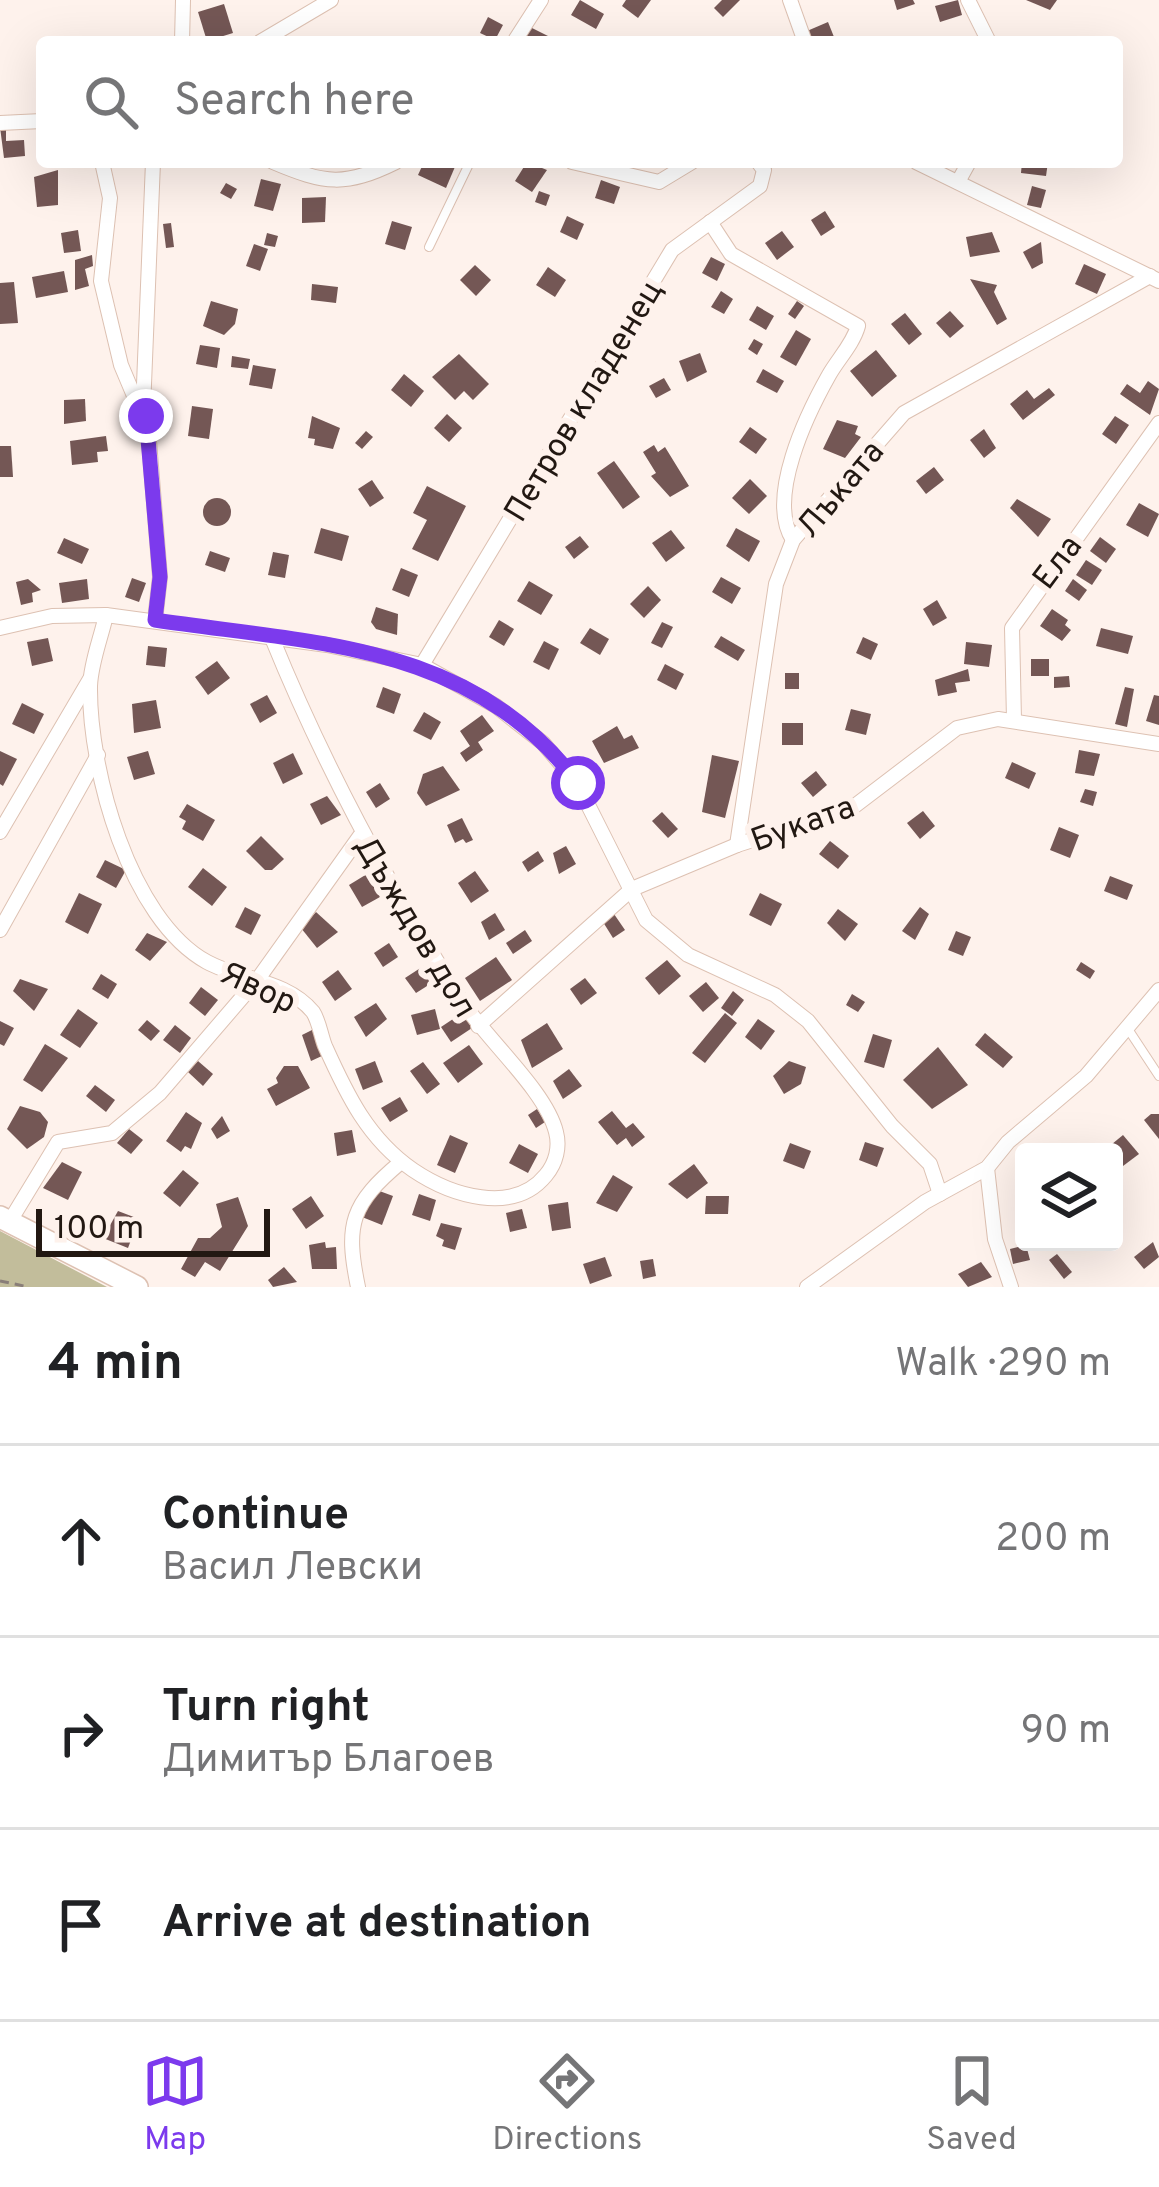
<!DOCTYPE html>
<meta charset="utf-8">
<style>
:root{--surface:#fff;--page:#f6f6f6;--text:#202124;--muted:#757577;--line:#e0e0e0;--accent:#7c3aed}
body{margin:0;font-family:Overpass,sans-serif;background:var(--page);color:var(--text)}
.controls{position:absolute;right:36px;bottom:36px;display:grid;overflow:hidden;border-radius:12px;box-shadow:0 12px 48px #0002}
.controls button{width:108px;height:108px;display:grid;place-items:center;padding:0;border:0;border-bottom:3px solid var(--line);background:var(--surface);color:var(--text);font:60px sans-serif}
.scale{position:absolute;left:36px;bottom:30px;width:234px;box-sizing:border-box;padding-left:12px;border:6px solid #221812;border-top:0;font-size:33px;line-height:42px;white-space:nowrap;color:#221812;-webkit-text-stroke:9px #fef2ec;paint-order:stroke}
.stop{position:absolute;width:36px;height:36px;margin:-27px;border:9px solid #7c3aed;border-radius:50%;background:#fff}
.stop.end{background:#7c3aed;border-color:#fff;box-shadow:0 3px 12px #0008}
.list{margin:0;padding:0;list-style:none}
h2{display:flex;justify-content:space-between;align-items:center;height:156px;margin:0;padding:0 48px;font-size:51px}
h2 small{font-size:39px;font-weight:400;color:var(--muted)}
.list li{display:grid;grid-template-columns:78px 1fr auto;gap:36px;align-items:center;box-sizing:border-box;height:192px;padding:0 48px;border-top:3px solid var(--line)}
.list b{display:block;font-size:45px;white-space:nowrap}
.list p{margin:0;font-size:39px;white-space:nowrap;color:var(--muted)}
.list em{font-size:39px;font-style:normal;color:var(--muted)}
.icon{flex:none;width:66px;height:66px;fill:none;stroke:currentColor;stroke-width:2;stroke-linecap:round;stroke-linejoin:round}
.map{position:relative;flex:none;width:1159px;height:1287px;overflow:hidden}
.search{position:absolute;background:var(--surface);box-shadow:0 12px 48px #0002;left:36px;right:36px;top:36px;height:132px;display:flex;align-items:center;gap:30px;box-sizing:border-box;padding:0 42px;border-radius:12px;color:var(--muted);font-size:45px}
.sheet{height:732px;background:var(--surface)}
nav{display:flex;justify-content:space-around;align-items:center;box-sizing:border-box;height:168px;border-top:3px solid var(--line);background:var(--surface);font-size:33px;color:var(--muted)}
nav a{display:grid;justify-items:center;gap:6px}
nav .on{color:var(--accent)}
.map>svg:first-child{display:block}
.forest{fill:#c2bd9b}
.building{fill:#745755}
.lines{fill:none;stroke-linecap:round;stroke-linejoin:round}
.service-casing{stroke:#ddc1b2;stroke-width:10}
.minor-casing{stroke:#ddc1b2;stroke-width:16}
.secondary-casing{stroke:#ddc1b2;stroke-width:24}
.path{stroke:#897e78;stroke-width:3;stroke-dasharray:9 6;stroke-linecap:butt}
.service{stroke:#fff;stroke-width:8}
.minor{stroke:#fff;stroke-width:14}
.secondary{stroke:#fff;stroke-width:21}
.route{stroke:#7c3aed;stroke-width:15}
.labels{text-anchor:middle;stroke-width:12;stroke-linejoin:round;paint-order:stroke}
.street-label{font-size:33px;fill:#221812;stroke:#fef2ec}
</style>
<div class="map">
<svg width="1159" height="1287" viewBox="0 0 1159 1287">
<rect width="100%" height="100%" fill="#fef2ec"/>
<polygon class="forest" points="0,1231 107,1287 0,1287"/>
<g class="building">
<polygon points="580,0 604,14 596,29 571,15"/>
<polygon points="626,0 651,0 638,18 622,6"/>
<polygon points="722,0 740,0 723,17 714,8"/>
<polygon points="894,0 913,0 915,4 897,10"/>
<polygon points="958,0 962,15 940,22 935,6"/>
<polygon points="1026,0 1057,0 1050,10"/>
<polygon points="224,4 233,33 207,41 198,12"/>
<polygon points="488,17 503,25 495,40 480,33"/>
<polygon points="828,22 836,42 812,42 807,31"/>
<polygon points="530,27 548,36 546,42 524,42"/>
<polygon points="0,127 6,127 6,141 24,140 25,156 4,158"/>
<polygon points="424,162 457,162 446,188 418,175"/>
<polygon points="527,162 547,170 532,192 515,181"/>
<polygon points="1022,162 1048,162 1046,176 1021,173"/>
<polygon points="58,170 58,205 37,207 34,177"/>
<polygon points="261,179 281,184 273,211 254,206"/>
<polygon points="601,180 620,187 614,204 595,198"/>
<polygon points="226,183 237,189 231,199 220,193"/>
<polygon points="1032,186 1046,190 1041,208 1027,205"/>
<polygon points="539,191 550,195 546,206 535,202"/>
<polygon points="326,197 325,222 302,223 302,198"/>
<polygon points="825,211 835,227 821,236 811,220"/>
<polygon points="567,216 584,224 577,240 560,232"/>
<polygon points="392,221 412,227 405,250 385,244"/>
<polygon points="171,223 174,247 166,248 163,224"/>
<polygon points="78,230 81,251 64,253 61,233"/>
<polygon points="782,231 794,247 777,260 765,243"/>
<polygon points="992,232 1000,252 970,257 966,237"/>
<polygon points="267,233 278,236 275,247 264,245"/>
<polygon points="1041,242 1043,263 1032,269 1023,252"/>
<polygon points="254,244 268,249 260,271 246,266"/>
<polygon points="92,255 93,266 85,269 89,286 75,290 75,260"/>
<polygon points="711,257 725,264 717,281 702,273"/>
<polygon points="1084,264 1106,274 1097,294 1075,284"/>
<polygon points="475,265 491,280 476,296 460,280"/>
<polygon points="548,267 566,280 555,297 536,285"/>
<polygon points="64,271 68,292 36,298 32,277"/>
<polygon points="970,279 997,285 994,292 1007,319 997,325"/>
<polygon points="14,282 18,323 0,324 0,283"/>
<polygon points="312,284 338,287 336,303 311,300"/>
<polygon points="721,291 733,299 724,314 711,307"/>
<polygon points="211,301 238,309 235,324 224,335 203,326"/>
<polygon points="797,301 804,306 795,319 788,314"/>
<polygon points="757,306 774,316 766,330 749,320"/>
<polygon points="950,311 964,326 950,338 936,323"/>
<polygon points="905,313 922,334 909,345 891,324"/>
<polygon points="796,330 811,339 796,366 780,357"/>
<polygon points="754,339 763,344 757,355 748,349"/>
<polygon points="200,345 220,348 217,368 196,364"/>
<polygon points="876,350 897,376 872,397 850,371"/>
<polygon points="700,353 707,372 687,382 679,361"/>
<polygon points="459,354 489,384 473,400 464,391 455,400 432,377"/>
<polygon points="232,356 250,359 248,369 231,367"/>
<polygon points="253,365 276,369 272,389 249,385"/>
<polygon points="763,369 784,381 777,393 756,382"/>
<polygon points="404,374 424,391 411,407 391,390"/>
<polygon points="664,378 671,390 656,398 649,386"/>
<polygon points="1148,381 1159,389 1150,415 1120,394 1127,384 1140,393"/>
<polygon points="1049,388 1055,395 1023,420 1010,404 1027,390 1034,399"/>
<polygon points="85,399 86,421 64,424 64,400"/>
<polygon points="192,406 213,409 209,439 188,436"/>
<polygon points="447,414 462,428 449,442 434,428"/>
<polygon points="312,416 340,428 333,449 314,445 315,439 308,438"/>
<polygon points="1115,416 1129,425 1116,444 1102,434"/>
<polygon points="837,420 858,426 855,434 861,437 845,458 823,449"/>
<polygon points="750,427 767,439 756,454 739,442"/>
<polygon points="984,429 996,448 984,458 970,440"/>
<polygon points="366,431 373,437 362,449 355,443"/>
<polygon points="106,436 108,451 97,452 98,462 72,465 70,441"/>
<polygon points="654,445 658,452 665,447 689,486 670,497 651,476 656,473 643,452"/>
<polygon points="0,446 11,446 13,477 0,477"/>
<polygon points="614,461 640,497 623,509 597,473"/>
<polygon points="934,467 944,480 926,494 916,481"/>
<polygon points="750,479 767,496 749,514 732,498"/>
<polygon points="372,480 384,498 370,507 358,489"/>
<polygon points="427,486 466,506 438,561 412,549 427,520 413,513"/>
<circle cx="217" cy="512" r="14"/>
<polygon points="1017,499 1051,519 1038,537 1010,508"/>
<polygon points="1139,503 1159,514 1148,537 1126,525"/>
<polygon points="321,528 349,536 342,561 314,553"/>
<polygon points="736,528 760,541 749,562 726,546"/>
<polygon points="671,530 685,548 666,562 652,543"/>
<polygon points="580,536 589,547 574,559 565,547"/>
<polygon points="1100,537 1116,549 1106,563 1090,551"/>
<polygon points="64,538 89,549 82,564 57,553"/>
<polygon points="210,551 230,558 225,572 205,565"/>
<polygon points="273,552 289,555 285,578 268,575"/>
<polygon points="1086,560 1102,570 1092,585 1076,575"/>
<polygon points="401,568 418,575 409,597 392,590"/>
<polygon points="721,577 741,588 732,604 712,592"/>
<polygon points="132,578 146,583 139,602 125,597"/>
<polygon points="28,579 41,590 32,593 33,602 21,605 16,582"/>
<polygon points="87,579 89,599 62,603 59,583"/>
<polygon points="1073,579 1087,590 1079,601 1065,591"/>
<polygon points="529,581 553,595 541,615 517,601"/>
<polygon points="648,586 661,600 644,618 630,604"/>
<polygon points="937,600 947,618 933,626 923,609"/>
<polygon points="376,607 398,614 397,635 376,629 371,622"/>
<polygon points="1052,609 1068,620 1065,625 1071,630 1062,641 1040,626"/>
<polygon points="499,620 514,629 504,646 489,637"/>
<polygon points="662,622 673,627 662,648 651,643"/>
<polygon points="590,628 609,639 600,655 580,643"/>
<polygon points="1101,628 1133,636 1128,654 1096,646"/>
<polygon points="721,636 745,650 738,661 714,647"/>
<polygon points="863,637 878,644 871,660 856,653"/>
<polygon points="48,638 53,661 32,666 27,642"/>
<polygon points="544,641 559,649 549,670 533,662"/>
<polygon points="966,642 992,645 989,667 964,664"/>
<polygon points="148,646 167,648 165,667 146,665"/>
<rect x="1031" y="659" width="18" height="17"/>
<polygon points="217,661 230,678 208,695 195,677"/>
<polygon points="665,664 684,674 676,690 657,680"/>
<polygon points="968,669 970,681 955,683 957,692 938,696 935,680"/>
<rect x="785" y="673" width="14" height="16"/>
<polygon points="1069,676 1070,687 1054,688 1054,677"/>
<polygon points="383,687 401,694 394,714 376,707"/>
<polygon points="1125,687 1134,689 1127,727 1115,724"/>
<polygon points="267,695 277,713 260,723 250,704"/>
<polygon points="1154,695 1159,696 1159,725 1146,721"/>
<polygon points="156,700 161,728 134,733 132,704"/>
<polygon points="22,703 44,714 34,734 12,724"/>
<polygon points="851,709 871,714 866,735 845,730"/>
<polygon points="424,712 441,722 431,740 413,731"/>
<polygon points="482,715 494,731 478,742 483,750 466,762 460,753 470,746 460,731"/>
<rect x="782" y="723" width="21" height="22"/>
<polygon points="617,726 624,739 632,735 639,748 604,763 592,741"/>
<polygon points="1079,750 1100,754 1094,776 1075,773"/>
<polygon points="0,751 17,759 3,786 0,784"/>
<polygon points="148,751 155,774 134,780 127,757"/>
<polygon points="293,753 303,774 283,784 273,763"/>
<polygon points="712,755 739,761 725,818 702,812"/>
<polygon points="1012,762 1036,773 1029,789 1005,778"/>
<polygon points="443,766 460,790 426,806 417,793 423,774"/>
<polygon points="816,771 827,785 813,797 801,783"/>
<polygon points="380,783 390,799 376,808 366,792"/>
<polygon points="1085,789 1097,792 1093,806 1080,802"/>
<polygon points="327,796 341,815 321,825 310,804"/>
<polygon points="187,804 215,820 203,841 182,829 186,821 179,817"/>
<polygon points="923,811 935,826 920,839 907,823"/>
<polygon points="662,812 678,829 668,838 652,821"/>
<polygon points="462,818 473,840 466,843 463,839 455,843 447,825"/>
<polygon points="1059,827 1079,835 1070,858 1050,850"/>
<polygon points="261,836 284,859 272,870 265,870 246,851"/>
<polygon points="830,841 849,856 838,869 819,854"/>
<polygon points="566,846 576,864 559,874 553,853"/>
<polygon points="538,851 544,861 528,872 522,862"/>
<polygon points="105,860 126,870 116,888 96,877"/>
<polygon points="203,868 227,887 212,906 188,887"/>
<polygon points="475,871 489,891 471,903 458,883"/>
<polygon points="367,874 380,897 362,907 349,885"/>
<polygon points="1110,876 1133,885 1127,900 1104,891"/>
<polygon points="79,893 102,904 88,934 65,922"/>
<polygon points="760,893 782,904 771,926 749,915"/>
<polygon points="245,907 261,915 251,935 235,927"/>
<polygon points="920,907 929,914 915,940 902,931"/>
<polygon points="838,909 858,924 845,941 827,923"/>
<polygon points="316,912 338,932 317,948 301,928"/>
<polygon points="495,913 505,930 489,940 481,922"/>
<polygon points="614,914 625,930 613,938 603,922"/>
<polygon points="525,930 532,941 513,954 506,943"/>
<polygon points="956,931 971,937 963,956 948,950"/>
<polygon points="147,933 167,942 150,961 135,950"/>
<polygon points="389,943 398,957 383,967 374,953"/>
<polygon points="496,957 512,980 480,1001 465,978"/>
<polygon points="667,960 681,976 659,995 645,978"/>
<polygon points="1081,962 1095,971 1090,979 1076,970"/>
<polygon points="425,965 435,981 416,993 405,978"/>
<polygon points="338,970 352,989 335,1001 322,982"/>
<polygon points="101,974 117,984 108,999 92,989"/>
<polygon points="585,978 597,993 581,1005 570,989"/>
<polygon points="20,979 48,989 34,1011 13,991"/>
<polygon points="706,982 719,998 703,1012 689,996"/>
<polygon points="201,987 218,1000 205,1016 189,1003"/>
<polygon points="733,991 744,1000 732,1016 721,1008"/>
<polygon points="852,994 865,1002 858,1012 846,1005"/>
<polygon points="376,1003 387,1019 366,1037 354,1017"/>
<polygon points="78,1009 98,1023 80,1048 60,1035"/>
<polygon points="435,1009 440,1029 417,1035 411,1015"/>
<polygon points="462,1013 472,1028 451,1042 441,1027"/>
<polygon points="725,1013 737,1023 705,1063 692,1053"/>
<polygon points="758,1019 775,1031 761,1050 745,1037"/>
<polygon points="147,1020 160,1031 151,1041 138,1030"/>
<polygon points="0,1021 14,1028 4,1046 0,1044"/>
<polygon points="547,1023 563,1049 532,1068 521,1040"/>
<polygon points="175,1025 191,1038 180,1053 163,1040"/>
<polygon points="312,1030 324,1055 311,1061 302,1035"/>
<polygon points="985,1033 1013,1057 1003,1068 975,1045"/>
<polygon points="873,1034 892,1040 884,1068 864,1062"/>
<polygon points="45,1044 68,1058 42,1092 23,1080"/>
<polygon points="469,1045 483,1064 458,1083 443,1063"/>
<polygon points="938,1047 968,1085 932,1109 903,1080"/>
<polygon points="198,1061 213,1074 203,1086 188,1072"/>
<polygon points="375,1061 383,1082 363,1090 355,1069"/>
<polygon points="789,1061 806,1067 801,1084 784,1094 773,1076"/>
<polygon points="423,1062 440,1084 427,1094 410,1071"/>
<polygon points="284,1066 298,1066 310,1088 276,1106 267,1089 278,1083 276,1078"/>
<polygon points="569,1069 582,1086 563,1099 553,1081"/>
<polygon points="95,1085 115,1100 106,1112 86,1096"/>
<polygon points="400,1097 408,1111 390,1122 381,1108"/>
<polygon points="20,1106 40,1112 48,1122 44,1137 27,1149 7,1129"/>
<polygon points="537,1109 545,1122 536,1128 528,1115"/>
<polygon points="612,1111 626,1128 633,1123 645,1137 632,1147 626,1138 617,1145 598,1122"/>
<polygon points="186,1112 202,1123 191,1149 185,1146 181,1152 166,1141"/>
<polygon points="1151,1114 1159,1114 1159,1139 1144,1120"/>
<polygon points="222,1116 230,1131 217,1139 211,1129"/>
<polygon points="129,1129 143,1140 131,1154 117,1143"/>
<polygon points="352,1130 356,1152 337,1156 334,1133"/>
<polygon points="450,1135 468,1143 455,1173 437,1165"/>
<polygon points="1123,1135 1139,1154 1123,1166 1106,1149"/>
<polygon points="865,1142 884,1148 877,1167 859,1160"/>
<polygon points="790,1143 811,1151 804,1169 783,1161"/>
<polygon points="519,1144 538,1154 528,1173 509,1163"/>
<polygon points="62,1162 82,1172 68,1200 43,1188"/>
<polygon points="694,1164 708,1183 687,1199 668,1184"/>
<polygon points="183,1170 199,1183 180,1207 163,1193"/>
<polygon points="613,1175 633,1187 617,1212 596,1203"/>
<polygon points="374,1189 393,1196 382,1225 362,1217"/>
<polygon points="419,1194 436,1200 430,1221 412,1215"/>
<polygon points="311,1196 324,1216 306,1229 292,1209"/>
<polygon points="706,1196 729,1196 728,1214 705,1214"/>
<polygon points="238,1197 248,1226 220,1271 205,1262 195,1277 181,1269 198,1238 210,1238 222,1227 216,1204"/>
<polygon points="568,1202 571,1228 552,1231 548,1205"/>
<polygon points="522,1209 527,1228 510,1232 506,1213"/>
<polygon points="118,1211 139,1219 128,1248 103,1238"/>
<polygon points="441,1223 462,1228 455,1250 442,1246 444,1240 436,1236"/>
<polygon points="325,1242 326,1248 336,1247 337,1269 312,1269 309,1245"/>
<polygon points="1153,1242 1159,1257 1144,1269 1134,1257"/>
<polygon points="1026,1245 1030,1260 1013,1264 1010,1249"/>
<polygon points="1057,1254 1072,1272 1064,1279 1049,1260"/>
<polygon points="605,1257 612,1276 590,1284 583,1264"/>
<polygon points="653,1259 656,1276 643,1279 640,1261"/>
<polygon points="981,1262 992,1277 968,1287 958,1274"/>
<polygon points="284,1267 297,1282 273,1287 268,1280"/>
</g>
<g class="lines">
<g class="service-casing">
<g id="service">
<polyline points="429,247 470,162"/>
<polyline points="1128,1029 1159,1076"/>
</g>
</g>
<g class="minor-casing">
<g id="minor">
<polyline points="790,0 805,42"/>
<polyline points="968,0 989,42"/>
<polyline points="182,42 183,0"/>
<polyline points="260,42 331,0"/>
<polyline points="514,42 541,0"/>
<polyline points="0,123 42,121"/>
<polyline points="102,162 110,198 101,281 121,365 148,429 160,577 155,620"/>
<path d="M273,162c52,22 72,25 123,0"/>
<polyline points="572,162 659,182 692,162"/>
<polyline points="916,162 1159,281"/>
<polyline points="958,182 969,162"/>
<path d="M710,222l21,32 127,72c-5,18 -20,33 -29,49 -22,39 -63,123 -36,165"/>
<polyline points="143,409 153,162"/>
<path d="M106,615c-5,23 -15,47 -16,71 -1,83 39,233 117,276 33,18 80,18 106,50 6,9 8,24 12,34 22,49 43,93 88,124 37,25 100,46 133,5 10,-12 14,-28 10,-43 -10,-41 -69,-92 -95,-132 -74,-117 -137,-234 -189,-362"/>
<polyline points="0,628 52,616 106,615 327,645 422,665 496,706 543,743 577,783 646,920 688,955 775,995 808,1021 892,1126 930,1164 940,1194"/>
<polyline points="422,665 672,250 760,186 764,170 758,162"/>
<polyline points="1014,720 1012,628 1159,423"/>
<polyline points="0,832 90,679"/>
<polyline points="737,845 776,584 793,540 904,413 1150,276"/>
<polyline points="0,930 98,755"/>
<polyline points="478,1026 632,889 737,845 852,808 957,728 998,719 1159,744"/>
<polyline points="987,1168 995,1239 1011,1287"/>
<polyline points="10,1221 58,1142 112,1133 160,1093 258,979 360,836"/>
<path d="M358,1287c-13,-63 -7,-83 43,-125"/>
<polyline points="807,1287 925,1202 987,1168 1008,1142 1086,1076 1159,990"/>
</g>
</g>
<g class="secondary-casing">
<polyline id="secondary" points="0,1217 137,1287"/>
</g>
<polyline class="path" points="0,1281 29,1287"/>
<use href="#service" class="service"/>
<use href="#minor" class="minor"/>
<use href="#secondary" class="secondary"/>
</g>
<g class="lines">
<path class="route" d="M146,416l14,161 -5,43c160,24 315,22 423,163"/>
</g>
<g class="labels">
<g class="street-label">
<text transform="translate(582 400) rotate(-59)" y="12">Петров кладенец</text>
<text transform="translate(839 488) rotate(-50)" y="12">Лъката</text>
<text transform="translate(1056 561) rotate(-53)" y="12">Ела</text>
<text transform="translate(802 822) rotate(-20)" y="12">Буката</text>
<text transform="translate(417 926) rotate(59)" y="12">Дъждов дол</text>
<text transform="translate(259 986) rotate(25)" y="12">Явор</text>
</g>
</g>
</svg>
<div class="controls">
<button><svg class="icon" aria-label="layers" viewBox="0 0 24 24"><path d="M12 4l9 5-9 5-9-5zM3 14l9 5 9-5"/></svg></button>
</div>
<div class="scale">100 m</div>
<div class="stop" style="left:578px;top:783px"></div>
<div class="stop end" style="left:146px;top:416px"></div>
<div class="search"><svg class="icon" aria-label="search" viewBox="0 0 24 24"><circle cx="10" cy="10" r="6"/><path d="M15 15l6 6"/></svg>Search here</div>
</div>
<section class="sheet">
<h2>4 min<small>Walk · 290 m</small></h2>
<ul class="list">
<li><svg class="icon" aria-label="ahead" viewBox="0 0 24 24"><path d="M12 20V5M6 11l6-6 6 6"/></svg><div><b>Continue</b><p>Васил Левски</p></div><em>200 m</em></li>
<li><svg class="icon" aria-label="right" viewBox="0 0 24 24"><path d="M7 20v-9h11M14 6l5 5-5 5"/></svg><div><b>Turn right</b><p>Димитър Благоев</p></div><em>90 m</em></li>
<li><svg class="icon" aria-label="arrive" viewBox="0 0 24 24"><path d="M6 21V4h12l-3 4 3 4H6"/></svg><div><b>Arrive at destination</b></div></li>
</ul>
</section>
<nav>
<a class="on"><svg class="icon" aria-label="map" viewBox="0 0 24 24"><path d="M3 6l6-2 6 2 6-2v14l-6 2-6-2-6 2zM9 4v14M15 6v14"/></svg>Map</a>
<a><svg class="icon" aria-label="directions" viewBox="0 0 24 24"><path d="M12 3l9 9-9 9-9-9zM9 14v-3h6M13 9l2 2-2 2"/></svg>Directions</a>
<a><svg class="icon" aria-label="saved" viewBox="0 0 24 24"><path d="M7 4h10v16l-5-4-5 4z"/></svg>Saved</a>
</nav>
